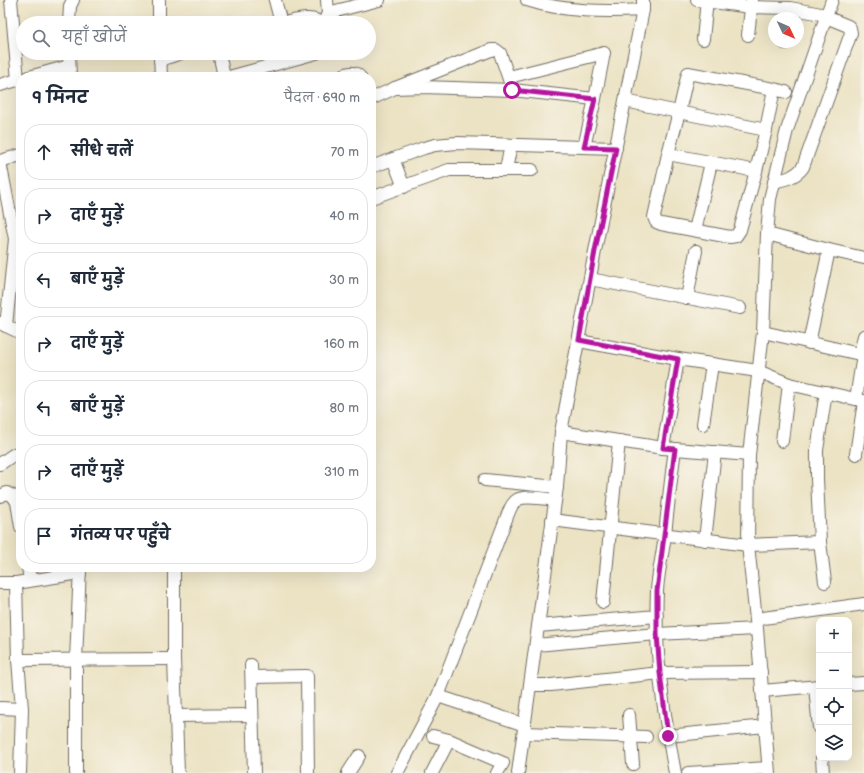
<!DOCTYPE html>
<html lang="hi">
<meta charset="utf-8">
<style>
:root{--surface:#fff;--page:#f2f2f3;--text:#1f2937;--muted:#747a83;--line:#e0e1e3}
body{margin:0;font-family:"Balsamiq Sans","Playpen Sans Deva",sans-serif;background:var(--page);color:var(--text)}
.controls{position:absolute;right:12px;bottom:12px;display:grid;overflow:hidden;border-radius:8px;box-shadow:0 4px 16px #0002}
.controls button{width:36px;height:36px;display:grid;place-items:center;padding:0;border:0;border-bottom:1px solid var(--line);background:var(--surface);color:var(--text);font:20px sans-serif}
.compass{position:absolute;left:768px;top:12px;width:36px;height:36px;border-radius:50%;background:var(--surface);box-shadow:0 4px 16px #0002;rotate:134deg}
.stop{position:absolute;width:12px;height:12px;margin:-9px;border:3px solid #b5179e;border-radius:50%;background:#fff}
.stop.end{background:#b5179e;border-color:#fff;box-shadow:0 1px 4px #0008}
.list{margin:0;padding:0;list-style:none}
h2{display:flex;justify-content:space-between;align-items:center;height:52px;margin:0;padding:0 16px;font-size:17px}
h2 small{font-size:13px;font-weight:400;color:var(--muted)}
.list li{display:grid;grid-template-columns:26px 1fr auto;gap:12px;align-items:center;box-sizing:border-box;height:56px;margin:0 8px 8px;padding:0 8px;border:1px solid var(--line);border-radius:16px}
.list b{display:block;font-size:15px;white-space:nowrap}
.list em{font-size:13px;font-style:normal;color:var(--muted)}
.icon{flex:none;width:22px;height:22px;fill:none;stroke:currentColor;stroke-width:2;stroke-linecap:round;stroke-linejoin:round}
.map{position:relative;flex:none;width:864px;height:773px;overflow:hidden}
.search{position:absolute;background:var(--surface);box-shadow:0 4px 16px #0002;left:16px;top:16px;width:360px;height:44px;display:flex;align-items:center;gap:10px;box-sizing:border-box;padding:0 14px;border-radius:22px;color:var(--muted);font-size:15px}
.panel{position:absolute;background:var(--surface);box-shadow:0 4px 16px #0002;left:16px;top:72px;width:360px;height:500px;border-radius:16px}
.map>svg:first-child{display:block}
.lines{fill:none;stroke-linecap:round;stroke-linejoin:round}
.minor-casing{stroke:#6f6b61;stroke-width:14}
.minor{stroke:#fff;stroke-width:12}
.route{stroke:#b5179e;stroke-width:5}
</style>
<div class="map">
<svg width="864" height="773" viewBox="0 0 864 773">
<rect width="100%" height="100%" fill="#f7f3e8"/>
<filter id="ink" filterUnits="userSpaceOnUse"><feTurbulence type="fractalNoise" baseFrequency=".025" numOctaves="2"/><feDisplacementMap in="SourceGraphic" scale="8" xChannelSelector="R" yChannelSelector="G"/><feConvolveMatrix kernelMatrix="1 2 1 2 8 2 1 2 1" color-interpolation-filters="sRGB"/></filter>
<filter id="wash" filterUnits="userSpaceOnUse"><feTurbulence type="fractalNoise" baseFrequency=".012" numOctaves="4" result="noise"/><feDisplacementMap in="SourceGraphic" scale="16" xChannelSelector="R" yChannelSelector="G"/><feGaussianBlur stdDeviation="0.9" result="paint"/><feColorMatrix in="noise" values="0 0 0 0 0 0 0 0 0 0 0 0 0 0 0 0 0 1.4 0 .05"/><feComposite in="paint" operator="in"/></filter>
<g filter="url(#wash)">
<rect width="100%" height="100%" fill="#ece3c4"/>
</g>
<g filter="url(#ink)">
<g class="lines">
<g class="minor-casing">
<g id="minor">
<polyline points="11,0 18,80"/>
<polyline points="159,0 159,23"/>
<polyline points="275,0 281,23"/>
<path d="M527,0c37,12 78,12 116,10"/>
<polyline points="697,0 751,7 790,8 826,15"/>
<polyline points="328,13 379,0"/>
<polyline points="325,20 328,13 327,0"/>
<polyline points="69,23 70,6 73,0"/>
<path d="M284,23c10,-2 29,-8 36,0"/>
<polyline points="748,35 752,0"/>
<polyline points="703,39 707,0"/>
<polyline points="785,43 785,42"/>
<polyline points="69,53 70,77"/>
<polyline points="160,53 161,77"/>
<polyline points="219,53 224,77"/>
<polyline points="160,60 181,53"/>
<polyline points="29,77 69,66"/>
<polyline points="229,77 316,53"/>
<path d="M340,77c7,-4 14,-7 20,0"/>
<polyline points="509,77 604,53 595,99 584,147"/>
<polyline points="0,85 21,79"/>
<polyline points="395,88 423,87 512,90 595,99"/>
<polyline points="774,89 766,130 756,171 668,154 679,112 688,73 774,89 786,92"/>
<polyline points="371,99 395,88 491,50 496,50 500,53 511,85"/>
<polyline points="625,101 766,130"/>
<polyline points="668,154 654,217 656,222 661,224 730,237 736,236 740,230 756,171"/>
<polyline points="393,159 404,187"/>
<polyline points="0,161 21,155"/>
<polyline points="0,162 15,239 21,249"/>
<polyline points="371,167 424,148 435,145 457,143 616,148"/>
<polyline points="506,169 511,145"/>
<path d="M774,182c12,-3 22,-5 29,-15l48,-134 -1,-5 -2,-2 -22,-9"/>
<polyline points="371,198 449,170 532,170"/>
<polyline points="695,230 711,163"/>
<polyline points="767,234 829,250 864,258"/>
<polyline points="590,279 740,308"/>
<polyline points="687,298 696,251"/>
<polyline points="0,323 21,333"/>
<polyline points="6,326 15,239"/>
<polyline points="763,332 864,355"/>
<polyline points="579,341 678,359 758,371 789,384 864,401"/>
<polyline points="809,343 829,250"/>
<polyline points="860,354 864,336"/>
<polyline points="856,399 863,355"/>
<polyline points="703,424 712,364"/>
<polyline points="561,432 663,448 749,455"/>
<polyline points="782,441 789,384"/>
<polyline points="663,448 678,359"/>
<path d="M675,449c-4,29 -7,57 -10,85 -2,19 -7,38 -8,57 -3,61 7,123 18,182"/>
<polyline points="856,454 864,402"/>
<polyline points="0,464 13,455 21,451"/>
<polyline points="485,480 557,487"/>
<polyline points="0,496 7,493 13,496 17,502 21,527"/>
<polyline points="552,520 748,545 820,542"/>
<polyline points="705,540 715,452"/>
<polyline points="28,567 30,580"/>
<polyline points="174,567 174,659 178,773"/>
<polyline points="825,582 820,542 817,479 817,450 826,392"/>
<polyline points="0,583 16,583 80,573"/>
<polyline points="16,583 18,660 22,709 20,773"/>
<polyline points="603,602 619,441"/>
<polyline points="756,619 864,604"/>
<polyline points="538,626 657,616"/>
<polyline points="536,645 657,634 757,629"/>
<polyline points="18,660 174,659"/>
<polyline points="251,665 254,773"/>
<polyline points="252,677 307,676 308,773"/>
<polyline points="849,684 864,683"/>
<polyline points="530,685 551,685 660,673 761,672"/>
<polyline points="815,687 819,728"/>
<polyline points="762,691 819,686"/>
<polyline points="438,696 525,725"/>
<polyline points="0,708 22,709"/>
<polyline points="629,715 633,764"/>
<polyline points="176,716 252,715"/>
<polyline points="524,733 646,737"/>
<polyline points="433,736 449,740 503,763 497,773"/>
<polyline points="668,736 765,726"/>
<polyline points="822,758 823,773"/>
<polyline points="76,773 76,660 80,567"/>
<polyline points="348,773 359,756"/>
<path d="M397,773l41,-77 70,-182c2,-5 4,-11 9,-14 7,-5 29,-1 38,0"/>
<polyline points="432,773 449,740"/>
<polyline points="518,773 557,487 561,432 595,251 643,10 643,0"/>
<polyline points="688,773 768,768"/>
<polyline points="769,773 757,629 748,545 749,455 763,332 767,234 770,199 787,130 826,17 832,0"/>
</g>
</g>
<use href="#minor" class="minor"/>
</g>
</g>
<g class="lines" filter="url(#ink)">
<polyline class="route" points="512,90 595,99 584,147 616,148 595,251 579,340 678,359 663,448 675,449 657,591 657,634 660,673 668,736"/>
</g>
</svg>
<div class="controls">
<button>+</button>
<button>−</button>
<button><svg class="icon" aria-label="locate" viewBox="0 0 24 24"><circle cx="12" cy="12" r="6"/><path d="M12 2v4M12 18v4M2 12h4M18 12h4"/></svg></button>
<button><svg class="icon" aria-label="layers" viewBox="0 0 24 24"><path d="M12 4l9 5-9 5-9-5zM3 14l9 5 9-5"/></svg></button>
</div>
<svg class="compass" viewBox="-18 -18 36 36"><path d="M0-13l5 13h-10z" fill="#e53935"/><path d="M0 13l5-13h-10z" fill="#747a83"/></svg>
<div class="stop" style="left:512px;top:90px"></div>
<div class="stop end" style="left:668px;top:736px"></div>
<div class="search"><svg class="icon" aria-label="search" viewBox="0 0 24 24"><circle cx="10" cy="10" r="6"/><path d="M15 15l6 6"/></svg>यहाँ खोजें</div>
<section class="panel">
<h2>9 मिनट<small>पैदल · 690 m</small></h2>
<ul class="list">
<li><svg class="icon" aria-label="ahead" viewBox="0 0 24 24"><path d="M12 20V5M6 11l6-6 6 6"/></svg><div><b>सीधे चलें</b></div><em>70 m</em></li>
<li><svg class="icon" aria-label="right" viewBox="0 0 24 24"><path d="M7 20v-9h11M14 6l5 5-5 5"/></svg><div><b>दाएँ मुड़ें</b></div><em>40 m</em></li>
<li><svg class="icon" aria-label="left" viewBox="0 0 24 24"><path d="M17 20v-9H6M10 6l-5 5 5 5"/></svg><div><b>बाएँ मुड़ें</b></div><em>30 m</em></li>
<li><svg class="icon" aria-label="right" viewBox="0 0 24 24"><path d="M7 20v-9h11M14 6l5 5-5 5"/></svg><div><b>दाएँ मुड़ें</b></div><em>160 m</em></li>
<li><svg class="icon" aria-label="left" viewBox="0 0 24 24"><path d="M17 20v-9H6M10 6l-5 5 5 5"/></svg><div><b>बाएँ मुड़ें</b></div><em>80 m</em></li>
<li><svg class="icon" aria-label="right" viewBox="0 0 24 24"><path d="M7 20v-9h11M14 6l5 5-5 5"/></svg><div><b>दाएँ मुड़ें</b></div><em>310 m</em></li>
<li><svg class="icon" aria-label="arrive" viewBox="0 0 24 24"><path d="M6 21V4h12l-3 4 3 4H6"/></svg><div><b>गंतव्य पर पहुँचे</b></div></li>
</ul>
</section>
</div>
